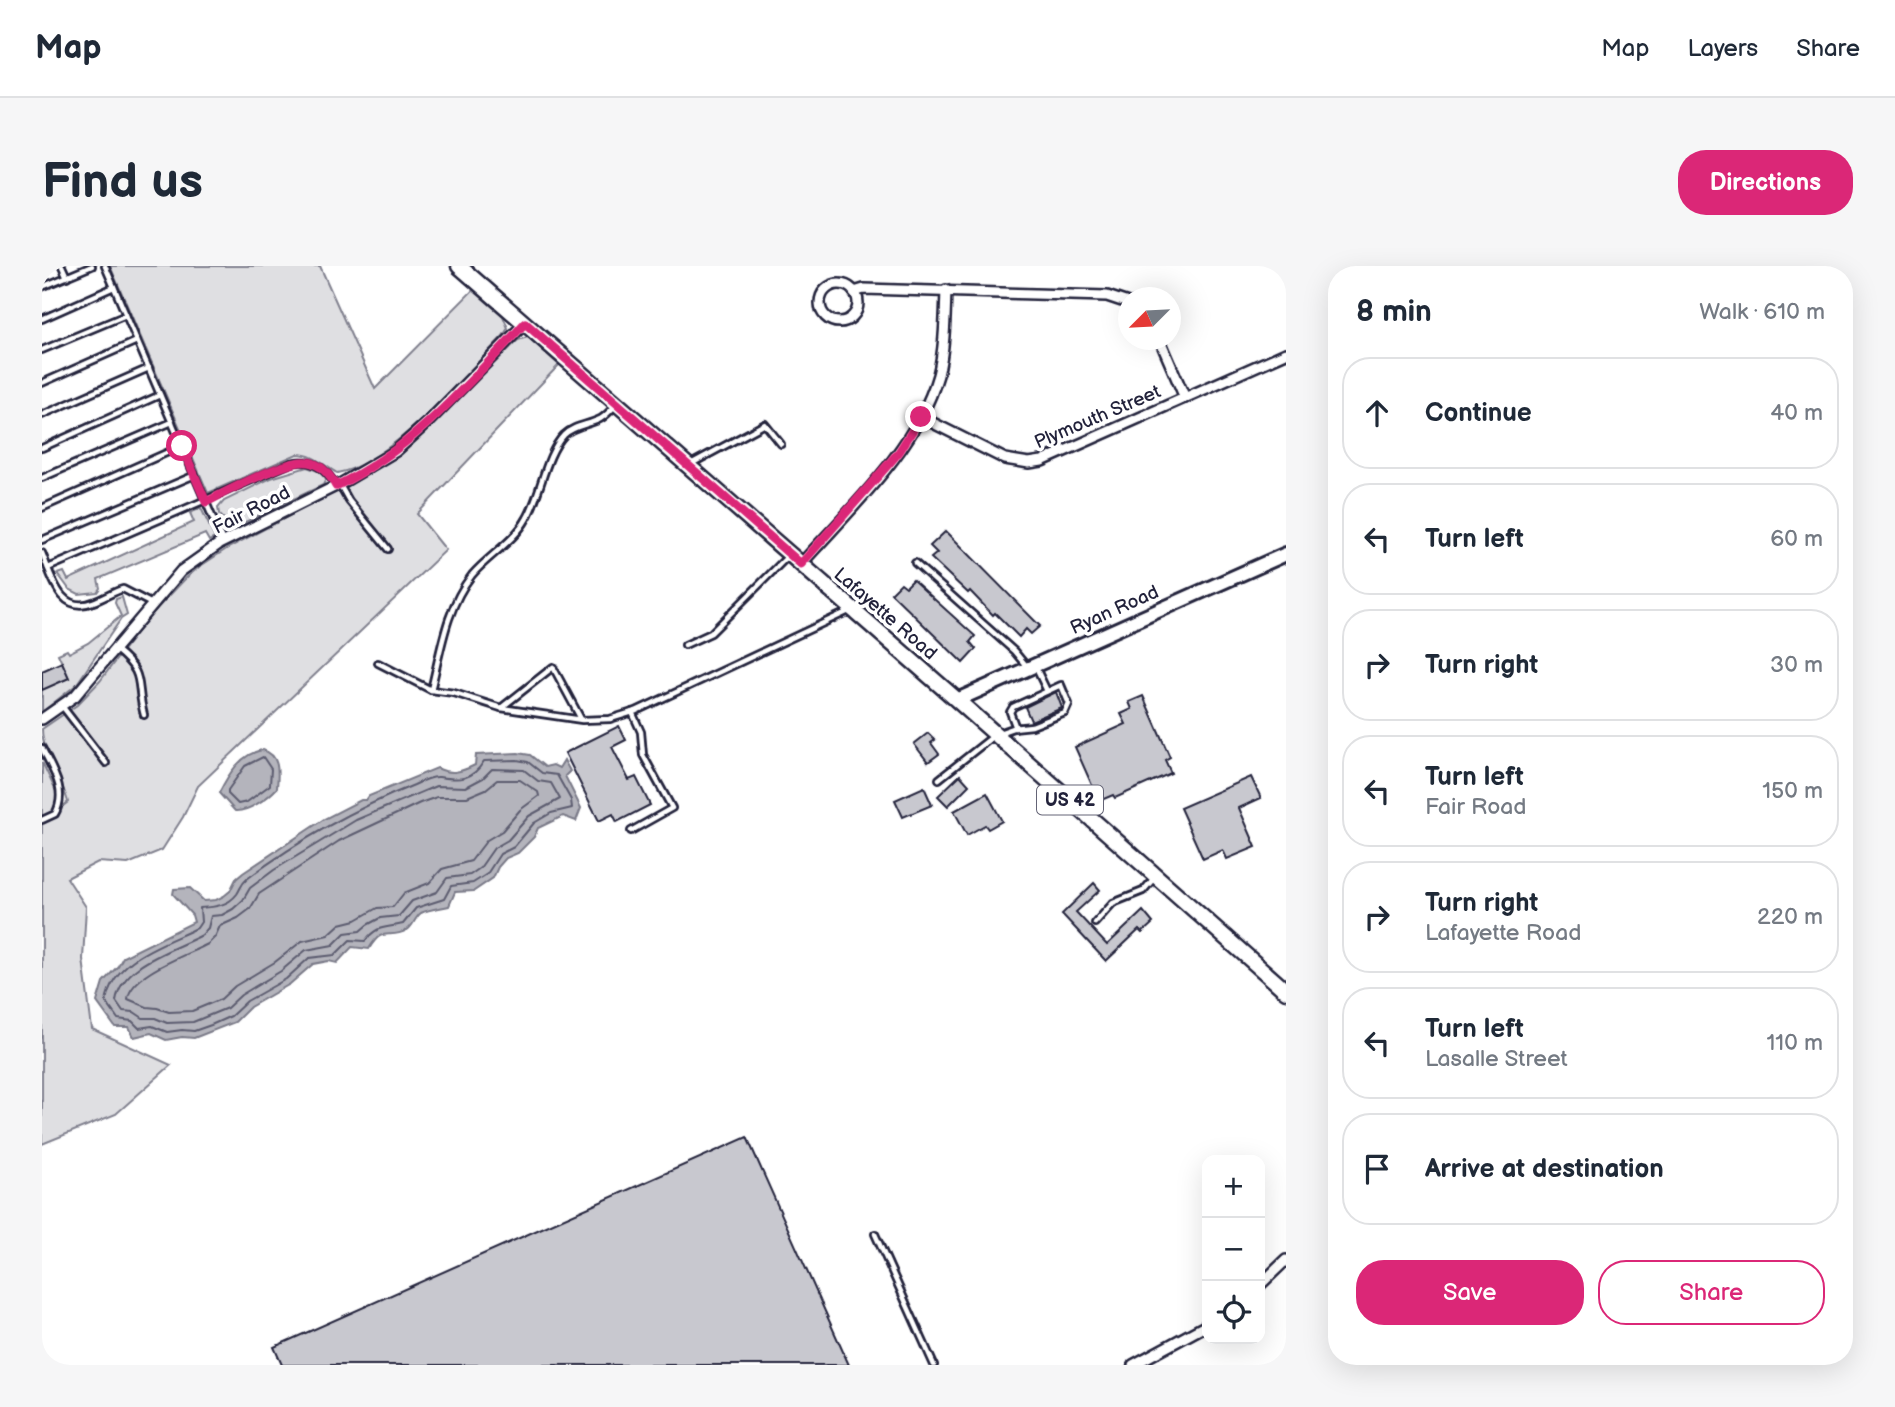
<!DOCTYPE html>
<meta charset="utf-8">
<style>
:root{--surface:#fff;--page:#f6f6f7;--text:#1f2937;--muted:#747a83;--line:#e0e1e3;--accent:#db2777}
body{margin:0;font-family:"Balsamiq Sans",sans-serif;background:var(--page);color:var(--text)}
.controls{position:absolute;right:21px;bottom:21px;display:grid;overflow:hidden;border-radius:14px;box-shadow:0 7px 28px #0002}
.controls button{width:63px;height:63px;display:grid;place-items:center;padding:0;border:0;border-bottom:2px solid var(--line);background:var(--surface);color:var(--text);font:35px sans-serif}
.compass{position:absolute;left:1076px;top:21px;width:63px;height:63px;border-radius:50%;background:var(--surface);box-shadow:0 7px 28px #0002;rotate:246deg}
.stop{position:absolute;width:21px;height:21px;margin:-16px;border:5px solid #db2777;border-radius:50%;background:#fff}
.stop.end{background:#db2777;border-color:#fff;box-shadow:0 2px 7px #0008}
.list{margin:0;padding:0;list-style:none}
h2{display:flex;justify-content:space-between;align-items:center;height:91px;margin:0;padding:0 28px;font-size:30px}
h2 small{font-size:23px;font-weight:400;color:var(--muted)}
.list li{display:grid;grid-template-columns:46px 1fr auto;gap:21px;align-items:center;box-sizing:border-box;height:112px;margin:0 14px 14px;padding:0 14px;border:2px solid var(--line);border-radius:28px}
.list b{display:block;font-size:26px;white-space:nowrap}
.list p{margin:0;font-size:23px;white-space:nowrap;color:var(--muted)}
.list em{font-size:23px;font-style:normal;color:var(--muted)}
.actions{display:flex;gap:14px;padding:21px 28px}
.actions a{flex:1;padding:16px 0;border:2px solid var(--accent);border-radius:28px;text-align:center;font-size:24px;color:var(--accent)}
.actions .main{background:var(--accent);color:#fff}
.icon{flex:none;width:38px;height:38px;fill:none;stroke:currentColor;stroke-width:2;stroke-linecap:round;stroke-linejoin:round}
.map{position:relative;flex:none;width:1244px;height:1099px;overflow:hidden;border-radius:28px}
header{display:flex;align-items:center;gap:42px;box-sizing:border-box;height:98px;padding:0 35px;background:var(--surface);border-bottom:2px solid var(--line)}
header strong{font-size:33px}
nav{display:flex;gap:38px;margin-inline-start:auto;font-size:24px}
.intro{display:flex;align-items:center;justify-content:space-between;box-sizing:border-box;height:168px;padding:0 42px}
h1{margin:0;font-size:49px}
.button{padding:18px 32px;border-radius:28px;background:var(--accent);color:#fff;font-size:24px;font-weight:700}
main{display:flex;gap:42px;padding:0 42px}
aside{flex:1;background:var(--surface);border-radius:28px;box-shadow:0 7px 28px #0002}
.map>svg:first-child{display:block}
.green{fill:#dfdfe2;stroke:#80808e;stroke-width:2}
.water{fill:#b4b4bc;stroke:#7a7a88;stroke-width:2}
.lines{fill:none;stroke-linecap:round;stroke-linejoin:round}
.shore{stroke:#5c5c6f;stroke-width:2}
.building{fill:#c8c8cf;stroke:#22223b;stroke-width:2}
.lane-casing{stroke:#22223b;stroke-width:10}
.street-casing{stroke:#22223b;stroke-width:14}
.secondary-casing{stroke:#22223b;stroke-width:18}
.primary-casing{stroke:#22223b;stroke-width:19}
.lane{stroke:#fff;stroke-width:4.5}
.street{stroke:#fff;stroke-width:9}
.secondary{stroke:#fff;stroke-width:12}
.primary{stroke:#fff;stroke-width:14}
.route{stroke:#db2777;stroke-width:9}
.labels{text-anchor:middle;stroke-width:7;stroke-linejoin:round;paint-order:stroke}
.shield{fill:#fff;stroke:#646476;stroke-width:2}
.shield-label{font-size:18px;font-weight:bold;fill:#22223b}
.street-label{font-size:19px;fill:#22223b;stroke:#fff}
</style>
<header>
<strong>Map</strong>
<nav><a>Map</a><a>Layers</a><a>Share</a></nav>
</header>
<div class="intro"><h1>Find us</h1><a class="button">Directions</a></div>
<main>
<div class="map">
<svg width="1244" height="1099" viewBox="0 0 1244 1099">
<rect width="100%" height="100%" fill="#fff"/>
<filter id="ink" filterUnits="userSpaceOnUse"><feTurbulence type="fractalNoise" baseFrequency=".0143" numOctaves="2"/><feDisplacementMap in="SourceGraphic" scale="14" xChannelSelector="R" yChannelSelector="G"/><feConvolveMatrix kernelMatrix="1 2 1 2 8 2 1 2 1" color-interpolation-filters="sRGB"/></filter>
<g filter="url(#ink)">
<g class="green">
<path d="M68,0h210l55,123 98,-99 30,26 5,12 -5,8c-38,39 -113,128 -166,137 -14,-8 -23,-19 -40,-19l-89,39z"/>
<path d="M486,71l31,28 -142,149 29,36 -248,236 -15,31 -21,33 -34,14 -30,-2 -31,16 19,29 -3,52 9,70 79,36 -55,49 -74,30v-382l21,44 5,-4c-6,-23 -26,-50 -26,-73l35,-24 23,-24 46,-61 40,-42 13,-11 29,-19 103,-54 64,-37 20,-16 103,-101z"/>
<polygon points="265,201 276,205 284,213 281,219 197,259 188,259 177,248 176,242 182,235 229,212"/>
<polygon points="159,242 173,272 167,275 163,268 56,313 58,322 55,326 37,328 27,323 16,308 22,306 26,314 152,256 148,247"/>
<polygon points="80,331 85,349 79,353 34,419 0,446 0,424 27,412 16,388 25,384 27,387 46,377 79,350 73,337 74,333"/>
</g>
<g class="water">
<path d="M221,484c18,6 15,23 14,38 -9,10 -29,24 -42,23l-16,-18c9,-18 22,-40 44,-43z"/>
<path d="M476,487l12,2 15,12 8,-2 6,3 5,-8 6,11 -5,5 16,32 -5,13 -13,-5 -25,12 -4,9 -16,16 -12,5 -8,9 -5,11 -19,13 -19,1 -6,14c-8,2 -20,3 -28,7 -6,4 -8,14 -14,17 -19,11 -23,-6 -38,19l-17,-2 -15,16 -8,-2 -16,3 -23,20 -40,23 -15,15 -41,16 -12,-1 -16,3 -15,-7 -17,4 -5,-10h-14l-18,-25 6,-20 15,-16 5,-9 71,-35 -2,-7 -19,-21 1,-5 16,-1 14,13 12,-1 8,-4 6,-5 6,-12 7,-6 81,-54 37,-19h5l3,-4 68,-28c14,7 24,4 38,-3l1,-10z"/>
</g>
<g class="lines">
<g class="shore">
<polygon points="221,491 229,503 228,519 205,536 196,538 186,528 186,524 203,500"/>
<path d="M475,494l11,2 14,11 15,2 14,25 1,8 -21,5 -17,10 -20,24 -14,7 -13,20 -14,9 -22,3 -7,13 -28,9 -13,16c-18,5 -25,0 -38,17l-15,-1 -15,15 -26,3 -23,21 -39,22 -16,15 -20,9 -17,6 -12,-1 -15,2 -15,-6 -13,2 -7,-7 -14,-2 -12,-17c6,-43 56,-57 91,-74l4,-6 -1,-14c14,-1 28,-2 37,-14 4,-6 4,-10 10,-15 52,-39 107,-70 167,-94 6,-3 18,-9 25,-8 20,3 33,4 45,-16z"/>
<path d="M450,503l32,1 14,11 13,2 9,16 -31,17 -21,24 -14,8 -14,20 -10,7 -23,3 -10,14 -25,9 -13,15 -19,2 -13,7 -7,6 -15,2 -12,12 -27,5 -25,21 -40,24 -14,13 -34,14 -26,1 -12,-5h-12l-9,-6 -11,-1 -7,-10c5,-37 56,-50 86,-66l6,-7 3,-12 11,-1 11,-6 10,-9 7,-12 24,-18 82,-50 80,-34 30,1 17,-9z"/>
<path d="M455,514h23l18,12 1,4 -19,14 -18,21 -15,9 -16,21 -29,8 -13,14 -25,10 -11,14 -16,1 -21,12 -16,4 -12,11 -26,6 -27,21 -40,24 -14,13 -29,12 -23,1 -12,-4 -10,-1 -19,-8c2,-25 59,-44 80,-55l7,-7 5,-11 18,-8 12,-9 9,-15 80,-53 81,-38 17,-6h30l19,-8z"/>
</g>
</g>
<g class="building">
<polygon points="904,265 998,360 989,368 984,363 977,371 953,347 951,349 928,325 926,327 889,292 895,287 888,280"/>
<polygon points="871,314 933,370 928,376 934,383 921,397 849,327 859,317 864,321"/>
<polygon points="20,396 27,412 0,424 0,405"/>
<polygon points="1014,426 1020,442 989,455 983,441"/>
<polygon points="1101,430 1128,491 1123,494 1129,507 1073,532 1071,529 1057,535 1033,481 1084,458 1079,448 1090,443 1087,436"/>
<polygon points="577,460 584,474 570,481 587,514 594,511 608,539 575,556 571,548 557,555 523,487"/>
<polygon points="886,467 893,474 889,477 897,488 886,496 872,478"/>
<polygon points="918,509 927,519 906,540 896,530"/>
<polygon points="1209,511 1219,532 1197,542 1214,581 1185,593 1181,584 1161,593 1138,542"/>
<polygon points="882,521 890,539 861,551 853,534"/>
<polygon points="945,527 960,555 946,563 943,559 925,569 912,545"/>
<polygon points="1052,617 1058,624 1034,646 1065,679 1101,645 1111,657 1100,667 1097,664 1064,695 1020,648"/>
<polygon points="705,871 807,1099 240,1099 232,1081"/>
</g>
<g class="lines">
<g class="lane-casing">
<g id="lane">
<polyline points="20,0 25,11"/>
<polyline points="63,0 181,276"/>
<polyline points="0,21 50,0"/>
<polyline points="0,53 72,21"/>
<polyline points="0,84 84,49"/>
<polyline points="0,117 95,75"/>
<polyline points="0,149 107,102"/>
<polyline points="0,182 118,129"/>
<polyline points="647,199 723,158 739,178"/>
<polyline points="0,212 130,156"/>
<polyline points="298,219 307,235 346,283"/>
<polyline points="0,242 140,180"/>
<polyline points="0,274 153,209"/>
<path d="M0,287c10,24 18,62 51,49 11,-4 20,-10 30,-13l29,15"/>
<polyline points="873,297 972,385 986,402"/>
<path d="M6,302l243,-105c20,-5 35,5 45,23"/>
<polyline points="643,379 669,367 745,291"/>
<path d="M74,384c31,25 19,32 28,65"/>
<polyline points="336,397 389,424 412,427 459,442 540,454 568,453 594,445 807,345"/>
<polyline points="993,400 1005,425"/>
<path d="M389,424c10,-40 15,-82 41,-115 17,-20 42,-33 55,-57 14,-24 18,-63 37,-83 9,-9 23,-10 34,-15 6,-2 11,-8 16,-13"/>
<polyline points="20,440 64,497"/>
<polyline points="459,442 511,401 539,453"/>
<path d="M0,482c10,21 26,43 13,66l-13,6"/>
<polyline points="897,513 954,468 971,462 990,460 1023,447 1027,438 1019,419 971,441 968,446 974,462"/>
<polyline points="589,565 630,542 601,489 599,466 590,446"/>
<polyline points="1053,657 1071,637 1101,625 1113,611"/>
<polyline points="833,968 892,1099"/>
</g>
</g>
<g class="street-casing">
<g id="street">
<circle cx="797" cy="37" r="19"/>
<polyline points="812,26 822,23 1065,30 1086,37"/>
<polyline points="1118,74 1143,132"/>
<polyline points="879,151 963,193 987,197 1000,195 1244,87"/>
<path d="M759,298c50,-56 116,-116 137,-189 7,-28 7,-57 8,-85"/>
<polyline points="0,453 33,430 139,305 177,278 298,218 354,185 387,155 483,57"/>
<polyline points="1218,1019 1244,994"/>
<polyline points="1091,1099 1165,1059"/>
</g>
</g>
<g class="secondary-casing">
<polyline id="secondary" points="915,434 1244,288"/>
</g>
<g class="primary-casing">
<polyline id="primary" points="417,0 915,434 1244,725"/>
</g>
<use href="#lane" class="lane"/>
<use href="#street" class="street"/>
<use href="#secondary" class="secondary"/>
<use href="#primary" class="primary"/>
</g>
</g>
<g class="lines" filter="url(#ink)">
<path class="route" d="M140,180l24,56c20,-10 82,-44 102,-40 13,2 22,13 28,24 75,-35 133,-103 189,-163l276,241 98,-112 22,-35"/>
</g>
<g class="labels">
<rect class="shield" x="995" y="519.5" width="66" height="29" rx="5"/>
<g class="shield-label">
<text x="1028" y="540">US 42</text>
</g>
<g class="street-label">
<text transform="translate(1055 150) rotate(-23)" y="7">Plymouth Street</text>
<text transform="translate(209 243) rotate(-27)" y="7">Fair Road</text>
<text transform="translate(1072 343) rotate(-24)" y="7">Ryan Road</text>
<text transform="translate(844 347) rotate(41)" y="7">Lafayette Road</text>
</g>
</g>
</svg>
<div class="controls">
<button>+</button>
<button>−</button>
<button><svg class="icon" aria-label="locate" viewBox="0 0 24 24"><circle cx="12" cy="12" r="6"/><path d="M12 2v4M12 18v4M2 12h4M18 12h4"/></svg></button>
</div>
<svg class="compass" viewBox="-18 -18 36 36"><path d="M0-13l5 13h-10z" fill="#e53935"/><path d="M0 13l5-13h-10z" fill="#747a83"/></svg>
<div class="stop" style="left:140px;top:180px"></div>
<div class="stop end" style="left:879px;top:151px"></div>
</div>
<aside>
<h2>8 min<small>Walk · 610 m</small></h2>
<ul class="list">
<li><svg class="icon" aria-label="ahead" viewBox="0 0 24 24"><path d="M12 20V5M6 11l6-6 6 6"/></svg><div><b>Continue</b></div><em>40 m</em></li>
<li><svg class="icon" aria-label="left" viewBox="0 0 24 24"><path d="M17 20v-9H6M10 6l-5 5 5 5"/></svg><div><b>Turn left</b></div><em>60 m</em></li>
<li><svg class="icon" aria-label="right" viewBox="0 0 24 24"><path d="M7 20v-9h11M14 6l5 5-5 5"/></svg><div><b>Turn right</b></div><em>30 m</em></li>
<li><svg class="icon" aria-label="left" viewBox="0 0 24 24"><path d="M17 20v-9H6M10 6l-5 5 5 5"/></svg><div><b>Turn left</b><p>Fair Road</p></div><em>150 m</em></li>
<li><svg class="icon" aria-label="right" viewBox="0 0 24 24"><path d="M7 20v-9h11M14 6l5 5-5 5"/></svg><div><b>Turn right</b><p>Lafayette Road</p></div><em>220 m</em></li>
<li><svg class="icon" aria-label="left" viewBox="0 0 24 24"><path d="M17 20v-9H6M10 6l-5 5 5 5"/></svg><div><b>Turn left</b><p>Lasalle Street</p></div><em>110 m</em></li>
<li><svg class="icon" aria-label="arrive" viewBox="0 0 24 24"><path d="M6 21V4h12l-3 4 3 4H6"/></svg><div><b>Arrive at destination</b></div></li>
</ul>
<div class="actions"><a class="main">Save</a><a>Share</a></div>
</aside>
</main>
